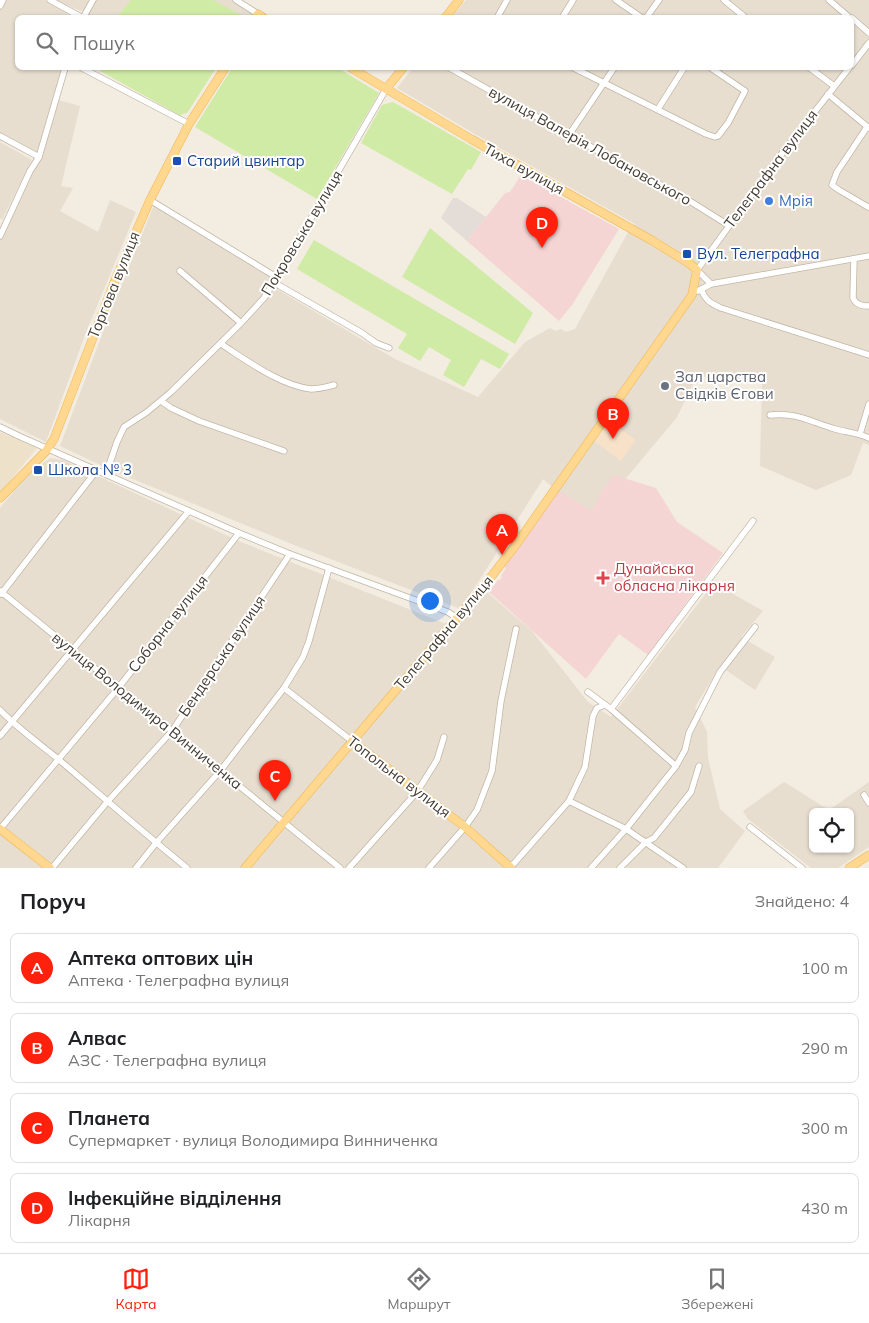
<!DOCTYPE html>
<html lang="uk">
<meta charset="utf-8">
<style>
:root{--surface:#fff;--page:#f6f6f6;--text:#202124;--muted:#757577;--line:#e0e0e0;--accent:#ff210c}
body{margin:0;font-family:Mulish,sans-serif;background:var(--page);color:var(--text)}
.controls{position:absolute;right:15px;bottom:15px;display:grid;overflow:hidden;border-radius:8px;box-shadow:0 1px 4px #0004}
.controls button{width:45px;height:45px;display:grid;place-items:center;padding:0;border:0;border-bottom:1px solid var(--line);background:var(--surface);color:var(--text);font:25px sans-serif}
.you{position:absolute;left:429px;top:600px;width:18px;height:18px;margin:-12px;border:4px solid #fff;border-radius:50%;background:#1a73e8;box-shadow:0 0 0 8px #1a73e833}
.badge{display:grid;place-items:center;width:32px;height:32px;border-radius:50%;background:var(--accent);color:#fff;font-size:16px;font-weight:700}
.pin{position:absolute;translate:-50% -41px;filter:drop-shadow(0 1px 2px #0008)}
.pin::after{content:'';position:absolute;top:26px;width:18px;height:15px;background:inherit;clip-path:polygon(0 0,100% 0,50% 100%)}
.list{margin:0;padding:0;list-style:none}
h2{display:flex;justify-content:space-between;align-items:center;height:65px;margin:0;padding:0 20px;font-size:21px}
h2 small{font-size:16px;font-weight:400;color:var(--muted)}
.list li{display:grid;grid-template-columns:32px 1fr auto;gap:15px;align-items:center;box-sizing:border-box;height:70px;margin:0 10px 10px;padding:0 10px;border:1px solid var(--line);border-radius:8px}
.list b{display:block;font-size:19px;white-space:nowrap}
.list p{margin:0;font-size:16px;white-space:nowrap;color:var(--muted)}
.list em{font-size:16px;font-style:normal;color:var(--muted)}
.icon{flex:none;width:28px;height:28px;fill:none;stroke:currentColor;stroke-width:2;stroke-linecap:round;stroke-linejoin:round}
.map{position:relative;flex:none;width:869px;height:868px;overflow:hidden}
.search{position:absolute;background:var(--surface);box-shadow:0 1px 4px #0004;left:15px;right:15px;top:15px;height:55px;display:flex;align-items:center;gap:12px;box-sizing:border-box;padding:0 18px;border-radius:8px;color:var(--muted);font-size:19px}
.sheet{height:385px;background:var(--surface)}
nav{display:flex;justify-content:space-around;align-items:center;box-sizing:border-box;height:70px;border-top:1px solid var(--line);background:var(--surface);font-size:14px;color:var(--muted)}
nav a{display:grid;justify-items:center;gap:2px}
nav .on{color:var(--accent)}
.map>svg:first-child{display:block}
.residential{fill:#e7decf;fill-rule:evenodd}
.commercial{fill:#f8e1c9}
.industrial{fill:#e4ddd7}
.education{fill:#ede1ca}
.medical{fill:#f5d5d3}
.green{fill:#d0eba6}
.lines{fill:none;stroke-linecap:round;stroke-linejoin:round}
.minor-casing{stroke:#c1b6a6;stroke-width:7}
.major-casing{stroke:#eeb654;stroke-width:9}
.minor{stroke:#fff;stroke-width:5.5}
.major{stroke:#ffd78e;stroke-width:8}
.transit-dot{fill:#1a4fb4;stroke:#fff;stroke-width:2}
.shop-dot{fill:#3f7fe0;stroke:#fff;stroke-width:2}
.worship-dot{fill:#6b7280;stroke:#fff;stroke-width:2}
.health-dot{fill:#e0444e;stroke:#fff;stroke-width:2}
.labels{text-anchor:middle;stroke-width:4;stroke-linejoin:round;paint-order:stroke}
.street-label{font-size:15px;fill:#443c32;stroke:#fff}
.transit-label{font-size:15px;fill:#164399;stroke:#fff;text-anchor:start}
.shop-label{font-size:15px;fill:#366cbe;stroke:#fff;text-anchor:start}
.worship-label{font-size:15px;fill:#5b616d;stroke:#fff;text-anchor:start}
.health-label{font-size:15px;fill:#be3a42;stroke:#fff;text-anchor:start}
</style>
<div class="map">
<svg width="869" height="868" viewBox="0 0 869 868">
<rect width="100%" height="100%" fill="#f3ece1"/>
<g class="residential">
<polygon points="5,0 45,0 64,10 70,17 18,18 18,68 62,68 58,100 80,106 61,186 73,188 60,211 98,232 110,200 136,212 85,335 46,442 0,419 0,238 36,152 34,152 0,134 0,10"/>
<polygon points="55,0 91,0 85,10 81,11"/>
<polygon points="96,0 232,0 251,11 253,16 253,18 86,18"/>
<polygon points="466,0 869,0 869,445 863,443 851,475 816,490 760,466 762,382 697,376 677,417 594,517 560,494 543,479 470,595 458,608 294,545 111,470 60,446 109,316 154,205 270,275 271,279 268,284 395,359 478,397 525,342 550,328 555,331 561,329 566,332 575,329 627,234 635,224 473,133 397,88 413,68 852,68 852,18 452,17"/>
<polygon points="0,142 32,160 2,220 0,218"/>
<polygon points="50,458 63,460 241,542 456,628 487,592 532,631 588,702 611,717 714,583 763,611 741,637 775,657 755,690 720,666 695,707 707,732 708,758 720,809 745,831 718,868 0,868 0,508 27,475"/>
<path d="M784,782l45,28 40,-28v65l-31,21h-27l-63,-49 -5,-8zM813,812h37v37h-37z"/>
</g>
<polygon class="commercial" points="605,418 636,440 621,461 590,438"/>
<polygon class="industrial" points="453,198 457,198 486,217 467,241 441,218"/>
<polygon class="education" points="0,432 37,448 0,493"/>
<g class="medical">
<polygon points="521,175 619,229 572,305 559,321 467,241 505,193 510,192"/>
<polygon points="614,475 656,488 677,522 723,553 648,655 619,634 586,679 489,592 498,580 500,580 502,577 501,576 506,568 504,566 559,491 592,511 600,494"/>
</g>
<g class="green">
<polygon points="131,0 213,0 243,16 244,17 117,17"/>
<polygon points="95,68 216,68 187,113 182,114 181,116"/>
<polygon points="232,68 338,68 379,93 317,199 195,127"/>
<polygon points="393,102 481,152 471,170 468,169 452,194 361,143 382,105"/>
<polygon points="430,228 533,313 515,344 402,277"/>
<polygon points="314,240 509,354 500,369 481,359 464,387 443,375 451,360 429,347 420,361 398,348 407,334 297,269"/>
</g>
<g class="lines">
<g class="minor-casing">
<g id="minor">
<polyline points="50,0 83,18"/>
<polyline points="236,0 258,14"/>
<polyline points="616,0 642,18"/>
<polyline points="724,0 746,18"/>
<polyline points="829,0 850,18"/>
<polyline points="0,6 3,0"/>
<polyline points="83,18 93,0"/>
<polyline points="497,18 507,0"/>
<polyline points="562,18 573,0"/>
<polyline points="646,18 659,0"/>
<polyline points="852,18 869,33"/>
<polyline points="852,65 869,43"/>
<polyline points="82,68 189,124"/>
<polyline points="450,68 569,135 685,198 728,225"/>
<polyline points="574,68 706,134 715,137 718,136 728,123 745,91 711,68"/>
<polyline points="810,68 834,86"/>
<polyline points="828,94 869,128"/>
<polyline points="658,109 684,68"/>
<polyline points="867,127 837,172 832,185 839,190 868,207"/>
<polyline points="569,135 614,68"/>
<polyline points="0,136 39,157"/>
<polyline points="150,200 273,275 274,282 280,286 362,333 376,343 389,348"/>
<polyline points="0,236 30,171 39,157 65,68"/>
<path d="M854,259l-1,39c3,7 9,8 16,8"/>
<polyline points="180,271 241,323"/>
<polyline points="711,284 697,270 700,266 780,156 849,68"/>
<path d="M701,289c5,12 9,14 20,19l148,47"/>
<polyline points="698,291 711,284 869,256"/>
<path d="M221,344c25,16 60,42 90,45 8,0 15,-2 23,-4"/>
<polyline points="161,401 171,408 199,421 284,451"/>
<path d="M770,415c26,-3 41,7 65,14 11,3 23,4 34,9"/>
<polyline points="0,427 21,437 239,533 290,554 448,612 457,618"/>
<polyline points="860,434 869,404"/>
<polyline points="106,474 117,442 124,427 147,412 171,392 241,323 264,298 274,282 386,89"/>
<polyline points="0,591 340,868"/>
<polyline points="1,594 97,470"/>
<polyline points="284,688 352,741"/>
<polyline points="588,692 611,709 676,766"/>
<polyline points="611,709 753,521"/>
<path d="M0,710c19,20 43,36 64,54 41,35 81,70 123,104"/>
<polyline points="0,736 189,511"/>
<polyline points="864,795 869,803"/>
<polyline points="569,801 626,829 683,868"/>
<polyline points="750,827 802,868"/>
<polyline points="0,829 119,687 239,533"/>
<polyline points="52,868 108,801 172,731 290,554"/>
<polyline points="136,868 156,843 221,770 284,688 303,657 309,641 329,568"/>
<polyline points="349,868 417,792 437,760 444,737"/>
<polyline points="429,868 465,827 477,810 492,771 501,701 516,629"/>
<polyline points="510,868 569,801 585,767 593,716 597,708 605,705"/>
<polyline points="591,868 626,829 676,766 685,750 689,733 720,672 755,627"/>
<polyline points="620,868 646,842 654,838 691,792 699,766"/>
</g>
</g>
<g class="major-casing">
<g id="major">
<polyline points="255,18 258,14 264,18"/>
<polyline points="445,18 459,0"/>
<polyline points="386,89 403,68"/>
<polyline points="0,498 46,451 54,439 114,283 150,200 189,124 225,68"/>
<polyline points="352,741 465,827 511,868"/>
<polyline points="0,829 50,868"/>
<polyline points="245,868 484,586 515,546 692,295 697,270 690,264 653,241 471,139 351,68"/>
<polyline points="849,868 869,855"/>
</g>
</g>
<use href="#minor" class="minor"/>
<use href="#major" class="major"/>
</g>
<g class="transit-dot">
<rect x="172" y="156" width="10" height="10" rx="2.5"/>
<rect x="682" y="249" width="10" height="10" rx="2.5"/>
<rect x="33" y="465" width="10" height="10" rx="2.5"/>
</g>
<circle class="shop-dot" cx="769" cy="201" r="5"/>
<circle class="worship-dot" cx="665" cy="386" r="5"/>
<path class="health-dot" d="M600.5 570.5h5v5h5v5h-5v5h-5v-5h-5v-5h5z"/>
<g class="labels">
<g class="street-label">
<text transform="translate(590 146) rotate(29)" y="5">вулиця Валерія Лобановського</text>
<text transform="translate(524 169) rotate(29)" y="5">Тиха вулиця</text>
<text transform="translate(771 169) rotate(-53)" y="5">Телеграфна вулиця</text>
<text transform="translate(302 233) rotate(-59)" y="5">Покровська вулиця</text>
<text transform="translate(114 285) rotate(-68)" y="5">Торгова вулиця</text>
<text transform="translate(168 624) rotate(-52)" y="5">Соборна вулиця</text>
<text transform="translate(444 633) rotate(-50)" y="5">Телеграфна вулиця</text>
<text transform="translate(222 656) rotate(-56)" y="5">Бендерська вулиця</text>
<text transform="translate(147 711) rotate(39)" y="5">вулиця Володимира Винниченка</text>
<text transform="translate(399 777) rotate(37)" y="5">Топольна вулиця</text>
</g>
<g class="transit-label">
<text x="187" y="166">Старий цвинтар</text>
<text x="697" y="259">Вул. Телеграфна</text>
<text x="48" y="475">Школа № 3</text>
</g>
<g class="shop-label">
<text x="779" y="206">Мрія</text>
</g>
<g class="worship-label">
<text x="675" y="382">Зал царства<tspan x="675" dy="17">Свідків Єгови</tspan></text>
</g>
<g class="health-label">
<text x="614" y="574">Дунайська<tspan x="614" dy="17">обласна лікарня</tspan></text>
</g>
</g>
</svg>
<div class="controls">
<button><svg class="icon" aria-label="locate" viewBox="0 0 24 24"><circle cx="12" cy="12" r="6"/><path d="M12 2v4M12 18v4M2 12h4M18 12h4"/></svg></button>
</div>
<div class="you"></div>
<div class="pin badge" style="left:502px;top:555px">A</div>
<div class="pin badge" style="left:613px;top:439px">B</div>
<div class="pin badge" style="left:275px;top:801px">C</div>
<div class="pin badge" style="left:542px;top:248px">D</div>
<div class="search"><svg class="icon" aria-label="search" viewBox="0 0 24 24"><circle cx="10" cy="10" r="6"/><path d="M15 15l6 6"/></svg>Пошук</div>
</div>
<section class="sheet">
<h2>Поруч<small>Знайдено: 4</small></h2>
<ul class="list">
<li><span class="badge">A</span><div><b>Аптека оптових цін</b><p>Аптека · Телеграфна вулиця</p></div><em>100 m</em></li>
<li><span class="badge">B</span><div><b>Алвас</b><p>АЗС · Телеграфна вулиця</p></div><em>290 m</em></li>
<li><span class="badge">C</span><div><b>Планета</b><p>Супермаркет · вулиця Володимира Винниченка</p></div><em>300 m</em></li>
<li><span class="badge">D</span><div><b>Інфекційне відділення</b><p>Лікарня</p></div><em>430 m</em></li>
</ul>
</section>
<nav>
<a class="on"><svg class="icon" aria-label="map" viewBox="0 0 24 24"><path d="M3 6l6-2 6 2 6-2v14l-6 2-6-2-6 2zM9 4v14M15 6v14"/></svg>Карта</a>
<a><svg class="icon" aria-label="directions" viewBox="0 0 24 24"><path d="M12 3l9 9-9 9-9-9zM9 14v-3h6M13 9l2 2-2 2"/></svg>Маршрут</a>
<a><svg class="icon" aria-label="saved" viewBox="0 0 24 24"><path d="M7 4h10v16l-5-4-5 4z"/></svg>Збережені</a>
</nav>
